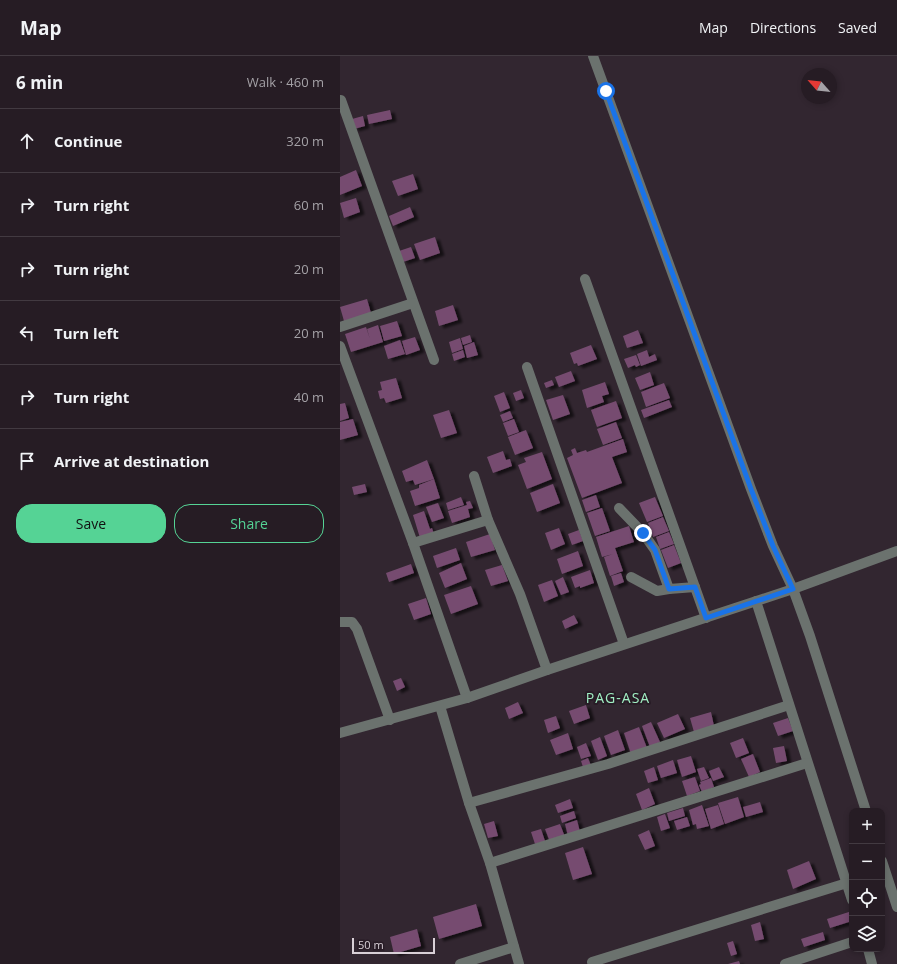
<!DOCTYPE html>
<meta charset="utf-8">
<style>
:root{--surface:#261c24;--page:#2e252c;--text:#f1f3f6;--muted:#a4a1a6;--line:#423a41;--accent:#55d395}
body{margin:0;font-family:"Open Sans",sans-serif;background:var(--page);color:var(--text)}
.controls{position:absolute;right:12px;bottom:12px;display:grid;overflow:hidden;border-radius:8px;box-shadow:0 2px 6px #0003}
.controls button{width:36px;height:36px;display:grid;place-items:center;padding:0;border:0;border-bottom:1px solid var(--line);background:var(--surface);color:var(--text);font:20px sans-serif}
.compass{position:absolute;left:461px;top:12px;width:36px;height:36px;border-radius:50%;background:var(--surface);box-shadow:0 2px 6px #0003;rotate:297deg}
.scale{position:absolute;left:12px;bottom:10px;width:83px;box-sizing:border-box;padding-left:4px;border:2px solid #d9d0d7;border-top:0;font-size:11px;line-height:14px;white-space:nowrap;color:#d9d0d7;-webkit-text-stroke:3px #281c26;paint-order:stroke}
.stop{position:absolute;width:12px;height:12px;margin:-9px;border:3px solid #1a73e8;border-radius:50%;background:#fff}
.stop.end{background:#1a73e8;border-color:#fff;box-shadow:0 1px 4px #0008}
.list{margin:0;padding:0;list-style:none}
h2{display:flex;justify-content:space-between;align-items:center;height:52px;margin:0;padding:0 16px;font-size:17px}
h2 small{font-size:13px;font-weight:400;color:var(--muted)}
.list li{display:grid;grid-template-columns:26px 1fr auto;gap:12px;align-items:center;box-sizing:border-box;height:64px;padding:0 16px;border-top:1px solid var(--line)}
.list b{display:block;font-size:15px;white-space:nowrap}
.list em{font-size:13px;font-style:normal;color:var(--muted)}
.actions{display:flex;gap:8px;padding:12px 16px}
.actions a{flex:1;padding:9px 0;border:1px solid var(--accent);border-radius:16px;text-align:center;font-size:14px;color:var(--accent)}
.actions .main{background:var(--accent);color:#111}
.icon{flex:none;width:22px;height:22px;fill:none;stroke:currentColor;stroke-width:2;stroke-linecap:round;stroke-linejoin:round}
.map{position:relative;flex:none;width:557px;height:908px;overflow:hidden}
header{display:flex;align-items:center;gap:24px;box-sizing:border-box;height:56px;padding:0 20px;background:var(--surface);border-bottom:1px solid var(--line)}
header strong{font-size:19px}
nav{display:flex;gap:22px;margin-inline-start:auto;font-size:14px}
main{display:flex}
aside{flex:1;background:var(--surface)}
.map>svg:first-child{display:block}
.building{fill:#764c70;filter:url(#shadow)}
.lines{fill:none;stroke-linecap:round;stroke-linejoin:round}
.minor{stroke:#6b726e;stroke-width:10}
.route{stroke:#1a73e8;stroke-width:5}
.labels{text-anchor:middle;stroke-width:4;stroke-linejoin:round;paint-order:stroke}
.quarter-label{font-size:14px;letter-spacing:1px;fill:#a0efc3;stroke:#281c26}
</style>
<header>
<strong>Map</strong>
<nav><a>Map</a><a>Directions</a><a>Saved</a></nav>
</header>
<main>
<aside>
<h2>6 min<small>Walk · 460 m</small></h2>
<ul class="list">
<li><svg class="icon" aria-label="ahead" viewBox="0 0 24 24"><path d="M12 20V5M6 11l6-6 6 6"/></svg><div><b>Continue</b></div><em>320 m</em></li>
<li><svg class="icon" aria-label="right" viewBox="0 0 24 24"><path d="M7 20v-9h11M14 6l5 5-5 5"/></svg><div><b>Turn right</b></div><em>60 m</em></li>
<li><svg class="icon" aria-label="right" viewBox="0 0 24 24"><path d="M7 20v-9h11M14 6l5 5-5 5"/></svg><div><b>Turn right</b></div><em>20 m</em></li>
<li><svg class="icon" aria-label="left" viewBox="0 0 24 24"><path d="M17 20v-9H6M10 6l-5 5 5 5"/></svg><div><b>Turn left</b></div><em>20 m</em></li>
<li><svg class="icon" aria-label="right" viewBox="0 0 24 24"><path d="M7 20v-9h11M14 6l5 5-5 5"/></svg><div><b>Turn right</b></div><em>40 m</em></li>
<li><svg class="icon" aria-label="arrive" viewBox="0 0 24 24"><path d="M6 21V4h12l-3 4 3 4H6"/></svg><div><b>Arrive at destination</b></div></li>
</ul>
<div class="actions"><a class="main">Save</a><a>Share</a></div>
</aside>
<div class="map">
<svg width="557" height="908" viewBox="0 0 557 908">
<defs>
<filter id="shadow"><feDropShadow dx="4.5" dy="2.5" stdDeviation="1" flood-color="#0009"/></filter>
</defs>
<rect width="100%" height="100%" fill="#322630"/>
<g class="building">
<polygon points="50,54 52,63 29,68 27,59"/>
<polygon points="23,60 25,70 14,73 12,63"/>
<polygon points="16,114 22,130 0,139 0,121"/>
<polygon points="73,118 78,133 58,140 52,125"/>
<polygon points="16,142 20,156 4,162 0,147"/>
<polygon points="70,151 74,161 53,170 49,160"/>
<polygon points="95,181 100,197 80,204 74,188"/>
<polygon points="71,191 75,202 63,206 59,195"/>
<polygon points="27,243 31,257 4,265 0,251"/>
<polygon points="113,249 118,264 99,270 95,255"/>
<polygon points="57,265 62,280 44,285 40,270"/>
<polygon points="38,269 43,286 11,296 5,278 26,271 30,283 27,273"/>
<polygon points="298,274 303,287 287,292 283,280"/>
<polygon points="130,279 132,286 123,289 121,282"/>
<polygon points="75,281 80,294 66,299 62,285"/>
<polygon points="120,282 123,293 112,297 109,286"/>
<polygon points="60,284 65,298 48,303 44,290"/>
<polygon points="134,286 138,299 127,302 124,290"/>
<polygon points="251,289 257,303 238,310 237,307 234,308 230,297"/>
<polygon points="123,294 125,301 114,305 112,298"/>
<polygon points="307,294 309,301 315,298 317,304 301,310 297,298"/>
<polygon points="296,299 300,309 296,311 295,309 288,312 284,303"/>
<polygon points="231,315 235,325 219,331 215,321"/>
<polygon points="310,316 314,329 300,334 295,322"/>
<polygon points="56,322 62,342 46,347 44,342 40,343 38,335 42,334 40,326"/>
<polygon points="212,324 214,329 206,332 204,327"/>
<polygon points="265,326 269,338 262,340 264,346 247,352 242,334"/>
<polygon points="324,327 330,342 306,351 301,336"/>
<polygon points="181,334 184,342 176,345 173,337"/>
<polygon points="164,336 170,352 160,356 154,340"/>
<polygon points="223,339 230,358 213,364 206,344"/>
<polygon points="329,344 332,351 304,362 301,354"/>
<polygon points="276,345 282,362 257,371 251,354"/>
<polygon points="5,347 9,362 0,365 0,348"/>
<polygon points="109,354 117,377 101,382 93,359"/>
<polygon points="170,355 173,362 163,366 160,359"/>
<polygon points="13,363 18,379 0,384 0,366"/>
<polygon points="174,363 179,376 168,380 163,367"/>
<polygon points="276,366 282,382 263,389 257,373"/>
<polygon points="186,374 193,392 175,399 168,381"/>
<polygon points="283,383 287,396 272,401 282,427 242,442 227,402 233,399 231,394 235,392 237,397 246,394 247,396"/>
<polygon points="163,395 166,404 170,403 172,410 153,417 147,401"/>
<polygon points="202,396 212,423 187,433 178,409 186,406 184,402"/>
<polygon points="87,404 94,423 75,429 73,424 66,426 62,415"/>
<polygon points="94,423 100,442 75,450 70,435 79,432 79,429"/>
<polygon points="25,428 27,436 14,439 12,431"/>
<polygon points="213,428 220,447 197,456 190,437"/>
<polygon points="256,439 260,451 246,456 242,444"/>
<polygon points="121,441 124,449 108,454 106,447"/>
<polygon points="315,441 323,460 307,466 299,447"/>
<polygon points="130,445 133,452 128,453 130,461 112,467 108,455 127,449 126,446"/>
<polygon points="98,447 104,462 92,466 86,451"/>
<polygon points="262,452 270,475 255,480 247,457"/>
<polygon points="84,455 90,473 92,472 94,478 80,482 73,459"/>
<polygon points="323,461 329,475 313,481 308,467"/>
<polygon points="289,470 294,486 275,492 283,515 270,520 264,501 273,498 262,501 256,481"/>
<polygon points="219,472 225,488 211,494 205,477"/>
<polygon points="239,474 243,485 232,489 228,478"/>
<polygon points="329,476 334,488 320,493 316,481"/>
<polygon points="150,478 155,494 131,501 126,486"/>
<polygon points="334,489 341,507 328,512 321,494"/>
<polygon points="116,492 120,504 97,512 93,500"/>
<polygon points="238,495 243,510 222,518 217,503"/>
<polygon points="121,507 127,523 105,532 99,517"/>
<polygon points="71,508 74,517 49,526 46,517"/>
<polygon points="162,509 168,525 151,530 145,514"/>
<polygon points="250,514 254,527 240,532 240,530 235,532 231,521"/>
<polygon points="281,517 284,526 274,530 271,520"/>
<polygon points="223,521 229,536 221,539 215,525"/>
<polygon points="212,524 218,540 204,546 198,529"/>
<polygon points="131,530 138,548 111,558 104,539"/>
<polygon points="86,542 91,558 74,564 68,548"/>
<polygon points="234,559 238,567 225,573 222,565"/>
<polygon points="61,622 65,631 57,635 53,625"/>
<polygon points="178,646 183,657 169,663 165,652"/>
<polygon points="246,649 250,662 234,668 229,655"/>
<polygon points="371,656 374,670 354,676 350,662"/>
<polygon points="338,658 345,673 324,682 317,667"/>
<polygon points="216,660 220,672 208,677 204,664"/>
<polygon points="448,662 453,675 438,680 433,667"/>
<polygon points="311,666 320,686 310,691 302,670"/>
<polygon points="299,671 307,692 291,698 284,677"/>
<polygon points="278,674 285,694 271,699 264,680"/>
<polygon points="228,677 233,693 216,699 210,684"/>
<polygon points="260,681 267,700 258,704 251,685"/>
<polygon points="403,682 409,697 396,702 390,687"/>
<polygon points="246,687 251,700 241,703 237,691"/>
<polygon points="444,690 447,705 436,707 433,692"/>
<polygon points="413,698 420,716 409,721 401,703"/>
<polygon points="351,700 356,716 342,721 337,704"/>
<polygon points="248,702 252,712 244,714 241,705"/>
<polygon points="333,704 337,717 321,722 317,710"/>
<polygon points="314,711 318,724 308,727 304,715"/>
<polygon points="364,711 369,722 361,725 357,713"/>
<polygon points="379,711 384,721 373,725 369,715"/>
<polygon points="355,721 360,735 347,740 342,725"/>
<polygon points="371,722 374,731 362,736 359,729 361,728 360,726"/>
<polygon points="309,732 315,748 302,754 296,738"/>
<polygon points="398,741 404,761 385,768 378,747"/>
<polygon points="230,743 233,752 218,757 215,749"/>
<polygon points="420,746 423,756 406,761 403,751"/>
<polygon points="362,749 369,770 357,773 356,768 353,769 349,754"/>
<polygon points="378,749 384,768 371,773 365,753"/>
<polygon points="343,752 345,760 329,765 327,757"/>
<polygon points="234,755 236,762 222,767 220,760"/>
<polygon points="325,758 330,772 321,775 317,761"/>
<polygon points="347,761 350,770 337,774 334,765"/>
<polygon points="237,764 240,776 228,780 225,768"/>
<polygon points="154,765 158,780 148,782 144,768"/>
<polygon points="220,768 225,781 210,786 205,773"/>
<polygon points="201,773 205,785 195,788 191,776"/>
<polygon points="309,774 315,790 305,794 298,779"/>
<polygon points="243,791 252,818 233,824 225,797"/>
<polygon points="469,805 476,823 453,833 447,814"/>
<polygon points="136,848 142,870 99,883 93,861"/>
<polygon points="512,855 512,865 490,872 487,863"/>
<polygon points="420,866 424,883 415,885 411,869"/>
<polygon points="77,873 81,890 54,898 50,881"/>
<polygon points="483,876 485,884 464,891 461,883"/>
<polygon points="393,885 397,898 391,900 387,887"/>
<polygon points="399,905 400,908 388,908"/>
</g>
<g class="lines">
<g class="minor">
<polyline points="253,0 411,433 433,490 453,533 470,580 526,755"/>
<polyline points="1,44 94,304"/>
<polyline points="245,223 366,562"/>
<polyline points="0,271 73,247"/>
<polyline points="0,290 73,487 127,642"/>
<polyline points="187,311 284,588"/>
<polyline points="134,420 148,464 180,538 207,614"/>
<polyline points="279,452 303,477 315,494 329,533 355,531"/>
<polyline points="73,487 148,464"/>
<polyline points="291,521 317,535 329,533"/>
<polyline points="416,545 512,844"/>
<polyline points="0,566 12,566 17,573 50,664"/>
<polyline points="100,650 129,747 150,807 179,908"/>
<polyline points="0,677 127,642 207,614 453,533 557,495"/>
<polyline points="129,747 268,708 449,649"/>
<polyline points="542,805 557,851"/>
<polyline points="150,807 467,707"/>
<polyline points="528,893 532,908"/>
<polyline points="252,906 507,827"/>
<polyline points="120,908 174,891"/>
<polyline points="445,908 512,886"/>
</g>
</g>
<g class="lines">
<polyline class="route" points="266,35 411,433 433,490 453,533 366,562 355,531 329,533 315,494 303,477"/>
</g>
<g class="labels">
<g class="quarter-label">
<text x="278" y="647">PAG-ASA</text>
</g>
</g>
</svg>
<div class="controls">
<button>+</button>
<button>−</button>
<button><svg class="icon" aria-label="locate" viewBox="0 0 24 24"><circle cx="12" cy="12" r="6"/><path d="M12 2v4M12 18v4M2 12h4M18 12h4"/></svg></button>
<button><svg class="icon" aria-label="layers" viewBox="0 0 24 24"><path d="M12 4l9 5-9 5-9-5zM3 14l9 5 9-5"/></svg></button>
</div>
<svg class="compass" viewBox="-18 -18 36 36"><path d="M0-13l5 13h-10z" fill="#e53935"/><path d="M0 13l5-13h-10z" fill="#a4a1a6"/></svg>
<div class="scale">50 m</div>
<div class="stop" style="left:266px;top:35px"></div>
<div class="stop end" style="left:303px;top:477px"></div>
</div>
</main>
